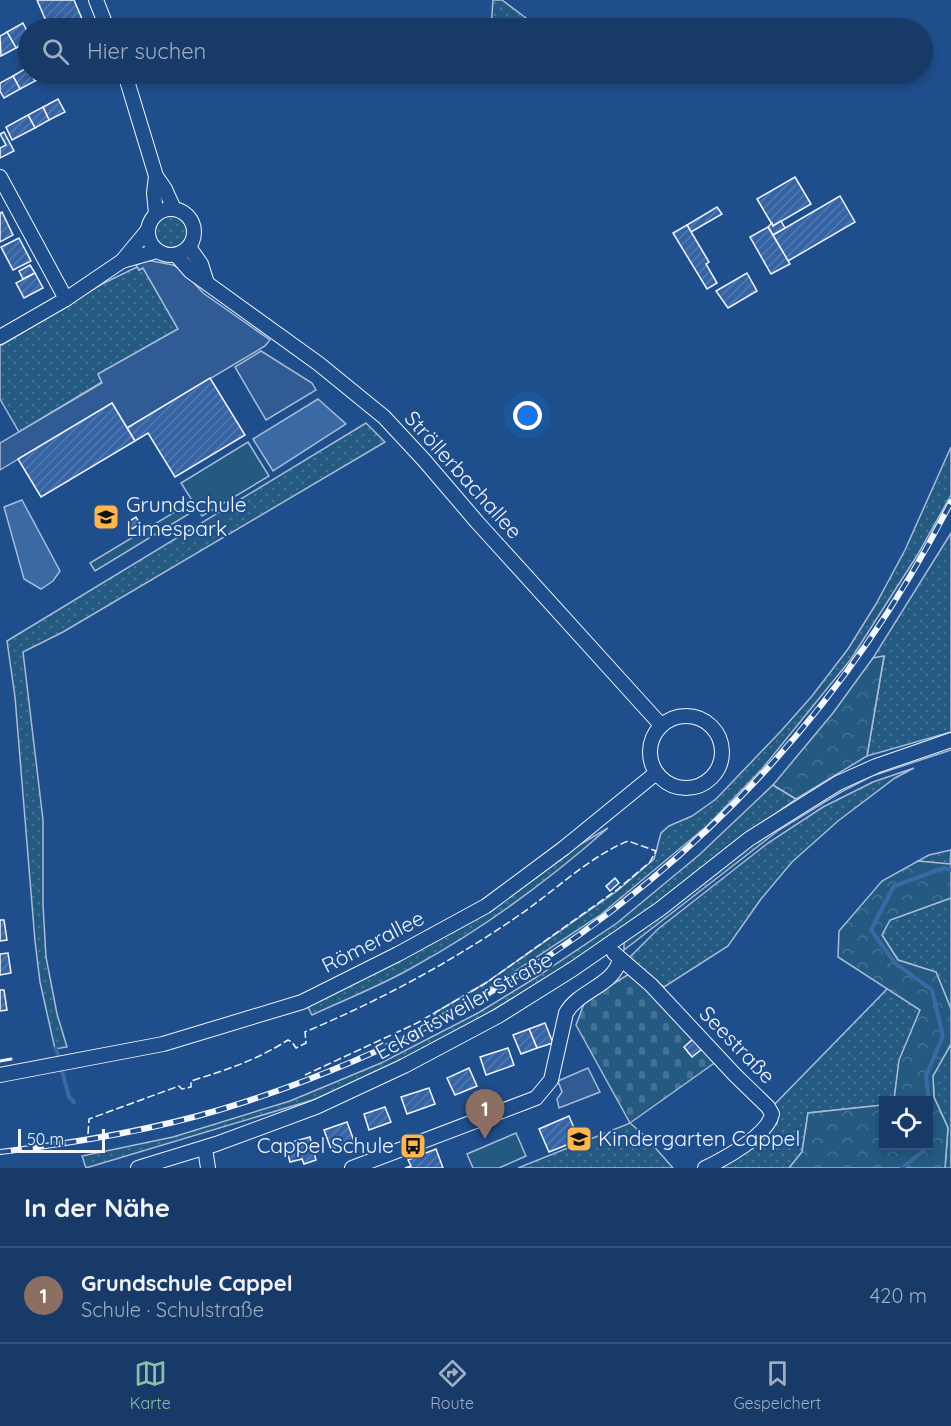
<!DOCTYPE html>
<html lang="de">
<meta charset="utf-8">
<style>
:root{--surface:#173a69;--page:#20416f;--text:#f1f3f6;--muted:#9eadc0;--line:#36547d;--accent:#8abfa5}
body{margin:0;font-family:Quicksand,sans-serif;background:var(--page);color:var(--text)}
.controls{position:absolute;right:18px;bottom:18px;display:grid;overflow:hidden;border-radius:0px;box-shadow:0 3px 9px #0003}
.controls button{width:54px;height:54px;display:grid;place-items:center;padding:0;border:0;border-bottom:2px solid var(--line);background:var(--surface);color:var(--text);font:30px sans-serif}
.scale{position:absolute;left:18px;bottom:15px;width:87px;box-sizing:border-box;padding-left:6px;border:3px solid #f2f6ff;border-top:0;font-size:16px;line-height:21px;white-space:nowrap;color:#f2f6ff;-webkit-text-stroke:4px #1f4e8c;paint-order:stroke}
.you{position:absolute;left:528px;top:416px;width:21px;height:21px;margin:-15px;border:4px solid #fff;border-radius:50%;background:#1a73e8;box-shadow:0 0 0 9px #1a73e833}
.badge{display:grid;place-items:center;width:39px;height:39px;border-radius:50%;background:var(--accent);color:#fff;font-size:20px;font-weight:700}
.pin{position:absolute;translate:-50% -50px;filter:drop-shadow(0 2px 3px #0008)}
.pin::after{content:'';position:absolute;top:32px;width:21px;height:18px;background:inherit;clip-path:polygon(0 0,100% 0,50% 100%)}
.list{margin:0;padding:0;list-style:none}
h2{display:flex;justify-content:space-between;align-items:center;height:78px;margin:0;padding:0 24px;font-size:26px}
h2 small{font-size:20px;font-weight:400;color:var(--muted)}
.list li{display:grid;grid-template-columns:39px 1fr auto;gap:18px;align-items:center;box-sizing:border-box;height:96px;padding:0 24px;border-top:2px solid var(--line)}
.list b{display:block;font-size:22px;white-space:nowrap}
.list p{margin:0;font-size:20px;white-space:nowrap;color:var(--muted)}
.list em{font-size:20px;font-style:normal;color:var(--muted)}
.icon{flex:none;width:33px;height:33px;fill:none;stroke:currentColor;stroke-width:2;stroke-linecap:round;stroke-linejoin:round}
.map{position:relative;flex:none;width:951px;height:1168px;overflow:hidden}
.search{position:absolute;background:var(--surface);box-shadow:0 3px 9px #0003;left:18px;right:18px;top:18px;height:66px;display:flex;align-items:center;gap:15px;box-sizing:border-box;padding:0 21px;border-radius:33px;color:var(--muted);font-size:22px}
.sheet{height:174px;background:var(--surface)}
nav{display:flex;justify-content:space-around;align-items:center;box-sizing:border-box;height:84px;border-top:2px solid var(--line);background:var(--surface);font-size:16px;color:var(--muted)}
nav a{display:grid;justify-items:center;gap:3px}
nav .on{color:var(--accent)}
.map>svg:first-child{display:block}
.green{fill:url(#green-dots);stroke:#a8bbd7;stroke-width:1.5}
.forest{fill:url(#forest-crowns);stroke:#a8bbd7;stroke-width:1.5}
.cemetery{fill:url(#cemetery-stones);stroke:#a8bbd7;stroke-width:1.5}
.pitch{fill:#245a82;stroke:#a8bbd7;stroke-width:1.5}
.parking{fill:#305b95;stroke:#a8bbd7;stroke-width:1.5}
.water{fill:#3b69a3;stroke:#a8bbd7;stroke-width:1.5}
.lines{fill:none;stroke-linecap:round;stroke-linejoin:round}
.stream{stroke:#3b69a3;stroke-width:4}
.building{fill:url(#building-hatch);stroke:#f2f6ff;stroke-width:1.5}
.minor-casing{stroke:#f2f6ff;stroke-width:16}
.minor{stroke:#1f4e8c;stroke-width:14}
.rail-casing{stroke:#f2f6ff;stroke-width:6}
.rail{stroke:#1f4e8c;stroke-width:4;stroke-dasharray:11;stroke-linecap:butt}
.fence{stroke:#f2f6ff;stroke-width:1.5;stroke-dasharray:8 3;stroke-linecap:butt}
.wall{stroke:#f2f6ff;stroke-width:3}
.labels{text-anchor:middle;stroke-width:4.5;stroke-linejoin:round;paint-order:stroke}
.street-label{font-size:21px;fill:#f2f6ff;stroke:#1f4e8c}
.poi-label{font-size:21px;fill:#f2f6ff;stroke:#1f4e8c;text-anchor:start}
</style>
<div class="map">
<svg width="951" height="1168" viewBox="0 0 951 1168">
<defs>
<pattern id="green-dots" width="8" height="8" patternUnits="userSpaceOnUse" patternTransform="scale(1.5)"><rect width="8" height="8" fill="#245a82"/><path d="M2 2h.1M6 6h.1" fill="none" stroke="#447295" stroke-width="1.8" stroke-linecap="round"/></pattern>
<pattern id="forest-crowns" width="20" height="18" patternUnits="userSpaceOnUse" patternTransform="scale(1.5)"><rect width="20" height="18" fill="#245a82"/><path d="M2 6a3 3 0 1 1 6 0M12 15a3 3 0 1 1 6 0" fill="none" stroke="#447295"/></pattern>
<pattern id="cemetery-stones" width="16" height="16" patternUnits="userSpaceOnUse" patternTransform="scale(1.5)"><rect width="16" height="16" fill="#245a82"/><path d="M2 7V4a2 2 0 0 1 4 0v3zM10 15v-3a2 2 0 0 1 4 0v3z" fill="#447295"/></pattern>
<pattern id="building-hatch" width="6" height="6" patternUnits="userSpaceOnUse" patternTransform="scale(1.5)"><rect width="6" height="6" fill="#3563a3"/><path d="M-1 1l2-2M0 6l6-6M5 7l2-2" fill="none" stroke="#537ab1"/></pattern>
</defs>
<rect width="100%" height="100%" fill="#1f4e8c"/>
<g class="green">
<polygon points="493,0 502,0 526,18 503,28 491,28"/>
<circle cx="171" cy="232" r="16"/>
<polygon points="137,267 139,270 143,268 178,329 98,374 102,382 19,432 0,399 0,346 102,284"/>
<polygon points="366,423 385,442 63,632 23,652 43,820 43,905 46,957 57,1014 67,1047 55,1049 40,982 35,941 15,697 7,641"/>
<polygon points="951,447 951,495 918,554 851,659 762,769 707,826 599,916 488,989 433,1019 436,1012 487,982 617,891 654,859 661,833 669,826 692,816 716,799 781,731 812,696 848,649 876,604 905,550"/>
<polygon points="951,533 951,732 867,756 884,657 873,658"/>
<polygon points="951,745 951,750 872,776 841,792 779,830 624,950 624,943 632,934 762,834 866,774"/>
<polygon points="914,768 895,778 838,821 792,862 761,899 728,946 664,987 628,959 658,929 768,843 823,807 873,782"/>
<polygon points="773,785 796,799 746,835 627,926 560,970 478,1019 387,1068 316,1099 86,1168 82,1156 173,1137 290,1101 381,1063 478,1013 535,978 617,923 699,855"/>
<path d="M608,828c-59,52 -124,100 -193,138 -32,19 -69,33 -103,49l-5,-10z"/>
<polygon points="951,850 950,865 918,861 929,855"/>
<polygon points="951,898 951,1009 936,972 898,960 882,935 890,920"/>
<polygon points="888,988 920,1010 899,1064 894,1100 884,1100 883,1105 808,1113 802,1152 789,1168 711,1168 740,1153 777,1123 772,1107"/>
<polygon points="951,1044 951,1168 945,1168 948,1128 934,1097 933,1076"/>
<polygon points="630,1123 645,1136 673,1168 518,1168"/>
</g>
<g class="forest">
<polygon points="884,656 867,756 796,799 773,785 833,713 873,658"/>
<polygon points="918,861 951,864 951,898 890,920 882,935 898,960 936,972 951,1009 951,1044 933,1076 934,1097 948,1128 945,1168 789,1168 802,1152 808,1113 883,1105 884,1146 928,1146 928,1100 894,1100 899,1060 920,1010 838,957 839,931 882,881"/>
</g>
<polygon class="cemetery" points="634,971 720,1059 630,1123 576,1025 585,1001"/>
<g class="pitch">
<polygon points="248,442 269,476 202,516 181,483"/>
<polygon points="188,504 192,512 95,571 90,563"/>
<polygon points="516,1133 526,1156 499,1168 473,1168 467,1154"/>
</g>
<g class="parking">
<polygon points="147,260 173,265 181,269 203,293 270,340 265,346 127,428 112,403 0,470 0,443 102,383 98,374 178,329 143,268 139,270 136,265"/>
<polygon points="261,351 312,383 316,390 266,420 235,367"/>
<polygon points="588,1068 600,1092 559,1108 557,1099 562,1092 558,1081"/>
</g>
<g class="water">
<polygon points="318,399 346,424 273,471 253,439"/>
<polygon points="22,500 60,571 53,581 41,589 24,579 4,507"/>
</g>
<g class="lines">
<g class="stream">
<polyline points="56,1048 69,1097 74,1102"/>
<polyline points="902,1168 928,1147 930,1113 926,1076 943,1036 932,990 895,963 871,930 894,886 944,868 951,870"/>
</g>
</g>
<g class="building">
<polygon points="37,0 74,0 86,28 49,28"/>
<polygon points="23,23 28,33 28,41 16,48 7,32"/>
<polygon points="7,32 16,48 1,56 0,36"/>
<polygon points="28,67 28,74 31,74 35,81 20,89 13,76"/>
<polygon points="31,74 48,74 35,81"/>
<polygon points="68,74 86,74 70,80"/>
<polygon points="13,76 20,89 4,98 0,91 0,83"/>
<polygon points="58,99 65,112 49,120 43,107"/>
<polygon points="43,107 49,120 35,128 28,115"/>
<polygon points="28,115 35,128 12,140 6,127"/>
<polygon points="4,132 14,151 0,158 0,148 6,145 0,134"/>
<polygon points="795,177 811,204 773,226 757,199"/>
<polygon points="840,196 855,222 788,261 773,235"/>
<polygon points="717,207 722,214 691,232 687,225"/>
<polygon points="2,212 13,235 0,242 0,213"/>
<polygon points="781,221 785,228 773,235 768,227 772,223 773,226"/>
<polygon points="687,225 709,262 706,264 717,283 707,289 673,233"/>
<polygon points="768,227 790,264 771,274 750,237"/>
<polygon points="19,238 31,261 13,270 1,247"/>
<polygon points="30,265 35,273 23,279 19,271"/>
<polygon points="35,273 43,288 24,298 16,283"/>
<polygon points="747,273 757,291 728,308 716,291"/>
<polygon points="210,378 245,435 175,477 148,433 135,441 127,428"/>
<polygon points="112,403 135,441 41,497 18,459"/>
<polygon points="136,517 140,524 132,529 128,522"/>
<polygon points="615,878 619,883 610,891 606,886"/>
<polygon points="0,920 4,920 7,940 0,941"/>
<polygon points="8,953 11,973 0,975 0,954"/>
<polygon points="0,990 4,990 7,1010 0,1011"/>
<polygon points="545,1023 553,1043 537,1048 529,1029"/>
<polygon points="529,1029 537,1048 521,1054 513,1035"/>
<polygon points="693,1039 702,1049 692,1057 684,1047"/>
<polygon points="508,1048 514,1065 486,1075 480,1057"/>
<polygon points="469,1068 477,1086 455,1095 447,1078"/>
<polygon points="429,1088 435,1104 407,1114 401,1097"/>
<polygon points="385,1107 391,1122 369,1130 364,1114"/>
<polygon points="569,1116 579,1140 549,1152 539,1129"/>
<polygon points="347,1122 354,1141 331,1149 324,1130"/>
<polygon points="310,1137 316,1160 304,1164 302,1159 290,1162 285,1144"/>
<polygon points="436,1149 443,1168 405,1168 411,1166 408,1160"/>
</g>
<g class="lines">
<g class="minor-casing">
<g id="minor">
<polyline points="96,0 107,28"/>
<polyline points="125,74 156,176 165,189 174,209"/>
<polyline points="156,176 154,193 156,214"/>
<polyline points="0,177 66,299"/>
<circle cx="171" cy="232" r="23"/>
<polyline points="189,247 201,264 207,283"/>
<polyline points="176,255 190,271 319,364 384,417 424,460 477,522 661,725"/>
<polyline points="122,261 157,251"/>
<polyline points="0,337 66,299 122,261 147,231"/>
<circle cx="686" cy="752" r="36"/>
<path d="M614,953l37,32 84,90 33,32 4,7c-4,21 -48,45 -67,54"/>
<polyline points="0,1075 163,1044 302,1002 398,954 486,906 564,848 656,773"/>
<polyline points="205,1148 208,1168"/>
<polyline points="138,1168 216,1144 316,1107 404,1066 498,1016 573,969 660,909 749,839 838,783 876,766 951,740"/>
<path d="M352,1168l184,-70 15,-18 15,-67c13,-23 48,-27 54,-54"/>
</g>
</g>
<use href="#minor" class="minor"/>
<g class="rail-casing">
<path id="rail" d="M0,1152c74,-9 148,-21 219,-42 321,-97 580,-309 732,-608"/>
</g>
<use href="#rail" class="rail"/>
<path class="fence" d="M88,1134l1,-15 90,-33 3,3 9,-2v-6c35,-11 66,-21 97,-41l4,2 4,6 10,-5 -1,-11c76,-32 146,-70 213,-116 37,-25 69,-58 110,-75l28,10 -6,11 -32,27 -132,94 -69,40 -112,52"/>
<polyline class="wall" points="0,1061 11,1059"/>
</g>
<defs>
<g id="school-square" transform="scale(1.35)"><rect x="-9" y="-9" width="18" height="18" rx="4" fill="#ffb74d" stroke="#1f4e8c"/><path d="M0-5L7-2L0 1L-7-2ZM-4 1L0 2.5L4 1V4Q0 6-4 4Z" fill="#111"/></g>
<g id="bus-square" transform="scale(1.35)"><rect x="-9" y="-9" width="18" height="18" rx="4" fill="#ffb74d" stroke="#1f4e8c"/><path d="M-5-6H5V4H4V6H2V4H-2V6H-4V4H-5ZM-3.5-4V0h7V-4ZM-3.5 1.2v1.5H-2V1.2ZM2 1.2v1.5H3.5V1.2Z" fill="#111"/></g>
</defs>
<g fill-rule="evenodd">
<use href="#school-square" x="106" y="517"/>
<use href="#school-square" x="579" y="1139"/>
<use href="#bus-square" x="413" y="1146"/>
</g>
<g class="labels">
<g class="street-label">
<text transform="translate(463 475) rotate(48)" y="7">Ströllerbachallee</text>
<text transform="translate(373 942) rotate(-27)" y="7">Römerallee</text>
<text transform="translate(464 1006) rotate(-29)" y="7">Eckartsweiler Straße</text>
<text transform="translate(737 1045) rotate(46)" y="7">Seestraße</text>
</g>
<g class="poi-label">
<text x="126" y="512">Grundschule<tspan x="126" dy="24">Limespark</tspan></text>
<text x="598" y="1146">Kindergarten Cappel</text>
<text x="394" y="1153" text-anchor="end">Cappel Schule</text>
</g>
</g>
</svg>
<div class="controls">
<button><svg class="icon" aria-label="locate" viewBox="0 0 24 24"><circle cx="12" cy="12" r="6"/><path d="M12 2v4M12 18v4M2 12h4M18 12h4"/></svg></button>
</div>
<div class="scale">50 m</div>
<div class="you"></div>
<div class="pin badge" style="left:485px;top:1139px;background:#8d6e63">1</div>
<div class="search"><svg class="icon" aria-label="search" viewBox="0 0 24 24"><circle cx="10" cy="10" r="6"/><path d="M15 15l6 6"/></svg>Hier suchen</div>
</div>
<section class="sheet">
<h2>In der Nähe<small></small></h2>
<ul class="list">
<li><span class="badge" style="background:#8d6e63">1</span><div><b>Grundschule Cappel</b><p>Schule · Schulstraße</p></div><em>420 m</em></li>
</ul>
</section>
<nav>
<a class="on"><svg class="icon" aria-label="map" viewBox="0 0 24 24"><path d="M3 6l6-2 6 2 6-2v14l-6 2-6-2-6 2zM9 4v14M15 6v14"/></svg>Karte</a>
<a><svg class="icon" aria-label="directions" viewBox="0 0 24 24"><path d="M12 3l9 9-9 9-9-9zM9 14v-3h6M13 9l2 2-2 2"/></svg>Route</a>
<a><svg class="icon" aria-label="saved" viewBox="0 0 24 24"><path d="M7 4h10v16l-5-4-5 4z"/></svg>Gespeichert</a>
</nav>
